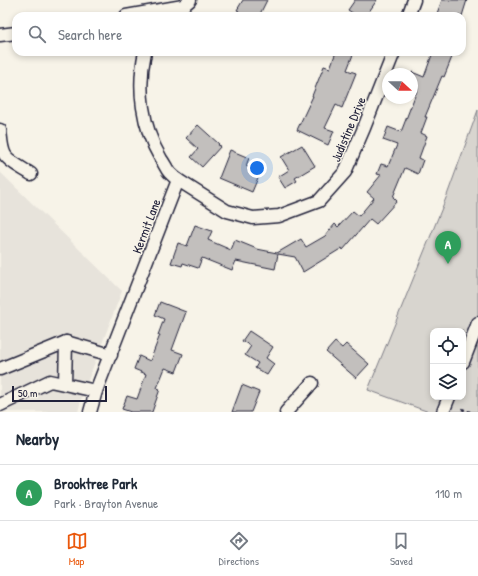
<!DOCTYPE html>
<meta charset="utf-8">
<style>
:root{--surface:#fff;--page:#f2f2f3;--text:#1f2937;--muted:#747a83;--line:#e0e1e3;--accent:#ea580c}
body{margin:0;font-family:"Patrick Hand",sans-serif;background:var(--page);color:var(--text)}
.controls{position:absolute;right:12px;bottom:12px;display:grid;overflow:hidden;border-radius:8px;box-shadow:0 2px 6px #0003}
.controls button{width:36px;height:36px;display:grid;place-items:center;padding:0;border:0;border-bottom:1px solid var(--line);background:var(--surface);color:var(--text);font:20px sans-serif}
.compass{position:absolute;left:382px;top:68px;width:36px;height:36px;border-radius:50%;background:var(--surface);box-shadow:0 2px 6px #0003;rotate:111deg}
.scale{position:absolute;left:12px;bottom:10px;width:95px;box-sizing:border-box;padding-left:4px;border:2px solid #22223b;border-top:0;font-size:11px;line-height:14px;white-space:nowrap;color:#22223b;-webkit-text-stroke:3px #f7f3e8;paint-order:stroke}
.you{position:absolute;left:257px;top:168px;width:14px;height:14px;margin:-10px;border:3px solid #fff;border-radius:50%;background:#1a73e8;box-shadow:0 0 0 6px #1a73e833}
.badge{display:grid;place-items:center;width:26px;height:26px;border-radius:50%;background:var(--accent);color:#fff;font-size:13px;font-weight:700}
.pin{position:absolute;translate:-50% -33px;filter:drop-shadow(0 1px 2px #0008)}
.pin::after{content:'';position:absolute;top:21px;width:14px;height:12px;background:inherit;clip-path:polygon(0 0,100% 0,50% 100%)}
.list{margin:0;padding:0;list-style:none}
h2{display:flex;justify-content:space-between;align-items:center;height:52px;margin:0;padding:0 16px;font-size:17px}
h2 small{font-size:13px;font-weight:400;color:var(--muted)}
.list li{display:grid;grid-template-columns:26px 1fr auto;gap:12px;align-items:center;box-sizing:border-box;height:56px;padding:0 16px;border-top:1px solid var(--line)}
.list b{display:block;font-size:15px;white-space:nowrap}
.list p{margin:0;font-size:13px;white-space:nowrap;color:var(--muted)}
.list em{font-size:13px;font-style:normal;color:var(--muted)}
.icon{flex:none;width:22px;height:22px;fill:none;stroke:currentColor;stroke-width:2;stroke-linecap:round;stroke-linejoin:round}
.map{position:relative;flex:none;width:478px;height:412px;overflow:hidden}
.search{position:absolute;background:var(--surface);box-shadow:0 2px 6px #0003;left:12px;right:12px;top:12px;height:44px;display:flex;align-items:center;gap:10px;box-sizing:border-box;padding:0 14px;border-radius:12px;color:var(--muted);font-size:15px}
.sheet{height:108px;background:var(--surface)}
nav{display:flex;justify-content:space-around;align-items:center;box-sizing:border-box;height:56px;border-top:1px solid var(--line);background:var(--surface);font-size:11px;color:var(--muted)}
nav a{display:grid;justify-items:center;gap:2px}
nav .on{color:var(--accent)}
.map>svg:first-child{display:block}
.built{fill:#e7e3db}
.green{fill:#d8d5cf;stroke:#7d7c85;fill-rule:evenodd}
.building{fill:#c2bfbd;stroke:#22223b}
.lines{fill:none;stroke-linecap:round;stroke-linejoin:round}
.minor-casing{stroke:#22223b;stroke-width:15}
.path{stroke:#22223b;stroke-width:2.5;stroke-dasharray:3 3;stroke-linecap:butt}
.minor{stroke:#f7f3e8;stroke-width:12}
.labels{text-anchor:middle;stroke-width:3;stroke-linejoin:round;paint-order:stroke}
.street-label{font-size:13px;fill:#22223b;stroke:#f7f3e8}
</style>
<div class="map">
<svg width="478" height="412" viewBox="0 0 478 412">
<rect width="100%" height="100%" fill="#f7f3e8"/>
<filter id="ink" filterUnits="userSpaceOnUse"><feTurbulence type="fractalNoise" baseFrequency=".025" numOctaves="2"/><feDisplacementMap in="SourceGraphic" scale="8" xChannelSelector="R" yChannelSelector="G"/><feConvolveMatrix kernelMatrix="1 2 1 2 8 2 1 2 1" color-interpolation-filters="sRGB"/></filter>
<g filter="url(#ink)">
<polygon class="built" points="0,172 122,291 82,396 78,412 0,412"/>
<path class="green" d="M478,110v302h-49l-61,-22 78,-192zM433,331h30v66h-30z"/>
<g class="building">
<polygon points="243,0 267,0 259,16 236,16 239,11 237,10"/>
<polygon points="355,0 377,0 366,16 357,16 348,10"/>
<polygon points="442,0 467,0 462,16 436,16"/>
<polygon points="336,52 354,52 347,70 356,73 342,108 336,105 325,128 334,131 328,145 297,130 313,96 312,96 324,66 330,68"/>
<polygon points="433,52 454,52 444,77 442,76 425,117 427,117 421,133 427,136 419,158 423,160 418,174 405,168 393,197 397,201 376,224 370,219 343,250 342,248 303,272 295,257 278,254 275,269 236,261 232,270 202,258 198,268 183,263 182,266 171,263 178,243 187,246 195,225 212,231 208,240 231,250 235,240 257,249 277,253 301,239 306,247 325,236 335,224 338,227 353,211 359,216 374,198 367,192 381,175 377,174 381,164 388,166 397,145 383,140 388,127 401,132 418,88 412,86 412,72 424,77"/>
<polygon points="198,125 219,144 218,145 221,146 202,167 191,157 198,149 186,138"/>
<polygon points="302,145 315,166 295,178 297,181 285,188 278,177 289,170 281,157"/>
<polygon points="230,150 249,158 246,166 260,173 252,192 219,178"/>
<polygon points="160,302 186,312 172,350 183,354 176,372 165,368 157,388 160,389 152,412 131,412 122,409 127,396 137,399 146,374 134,369 139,356 150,361 160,335 158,335 164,319 155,315"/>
<polygon points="249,331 273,347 266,358 274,364 267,375 255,368 258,363 245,355 251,346 242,341"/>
<polygon points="335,342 342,348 346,344 369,364 356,378 326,352"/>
<polygon points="242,385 259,392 251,412 232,412"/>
</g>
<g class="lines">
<g class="minor-casing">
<g id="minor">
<polyline points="126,16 183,6 190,0"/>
<polyline points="408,16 414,0"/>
<polyline points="0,35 16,33"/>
<path d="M0,130c1,7 1,18 5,25 4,7 19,14 26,19"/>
<polyline points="178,180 227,211 253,218 279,216 319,201 345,172 364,128 394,52"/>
<polyline points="463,362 478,323"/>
<polyline points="0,369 66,342 111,355"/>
<polyline points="65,384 66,342"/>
<polyline points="0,405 50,381 96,391"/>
<path d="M90,412l6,-21 82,-211c-3,-2 -6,-5 -9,-8 -3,-4 -5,-9 -8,-13 -19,-32 -24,-71 -16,-107"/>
<polyline points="286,412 312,383"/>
<polyline points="443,412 449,397"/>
</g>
</g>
<polyline class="path" points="462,409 470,412"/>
<use href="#minor" class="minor"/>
</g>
</g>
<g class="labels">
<g class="street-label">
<text transform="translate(348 129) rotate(-67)" y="5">Judistine Drive</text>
<text transform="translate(146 226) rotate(-69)" y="5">Kermit Lane</text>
</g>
</g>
</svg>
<div class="controls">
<button><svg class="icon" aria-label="locate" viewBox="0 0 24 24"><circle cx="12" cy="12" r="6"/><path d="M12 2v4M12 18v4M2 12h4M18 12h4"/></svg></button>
<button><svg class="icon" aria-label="layers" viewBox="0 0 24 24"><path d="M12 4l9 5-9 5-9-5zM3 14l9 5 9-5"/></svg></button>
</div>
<svg class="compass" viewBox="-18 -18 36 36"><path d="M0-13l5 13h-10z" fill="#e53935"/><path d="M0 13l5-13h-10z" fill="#747a83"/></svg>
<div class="scale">50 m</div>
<div class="you"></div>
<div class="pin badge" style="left:448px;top:264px;background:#2e9e5b">A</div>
<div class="search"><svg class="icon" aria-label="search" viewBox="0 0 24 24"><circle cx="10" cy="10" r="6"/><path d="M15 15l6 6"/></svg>Search here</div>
</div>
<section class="sheet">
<h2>Nearby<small></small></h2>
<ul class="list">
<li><span class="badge" style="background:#2e9e5b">A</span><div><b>Brooktree Park</b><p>Park · Brayton Avenue</p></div><em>110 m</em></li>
</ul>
</section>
<nav>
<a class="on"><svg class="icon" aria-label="map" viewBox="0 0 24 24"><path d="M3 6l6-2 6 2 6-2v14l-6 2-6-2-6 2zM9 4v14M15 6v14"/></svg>Map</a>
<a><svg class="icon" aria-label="directions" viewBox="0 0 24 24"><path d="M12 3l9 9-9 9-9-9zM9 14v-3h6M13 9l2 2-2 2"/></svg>Directions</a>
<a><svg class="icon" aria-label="saved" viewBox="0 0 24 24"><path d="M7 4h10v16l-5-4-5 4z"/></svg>Saved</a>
</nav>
